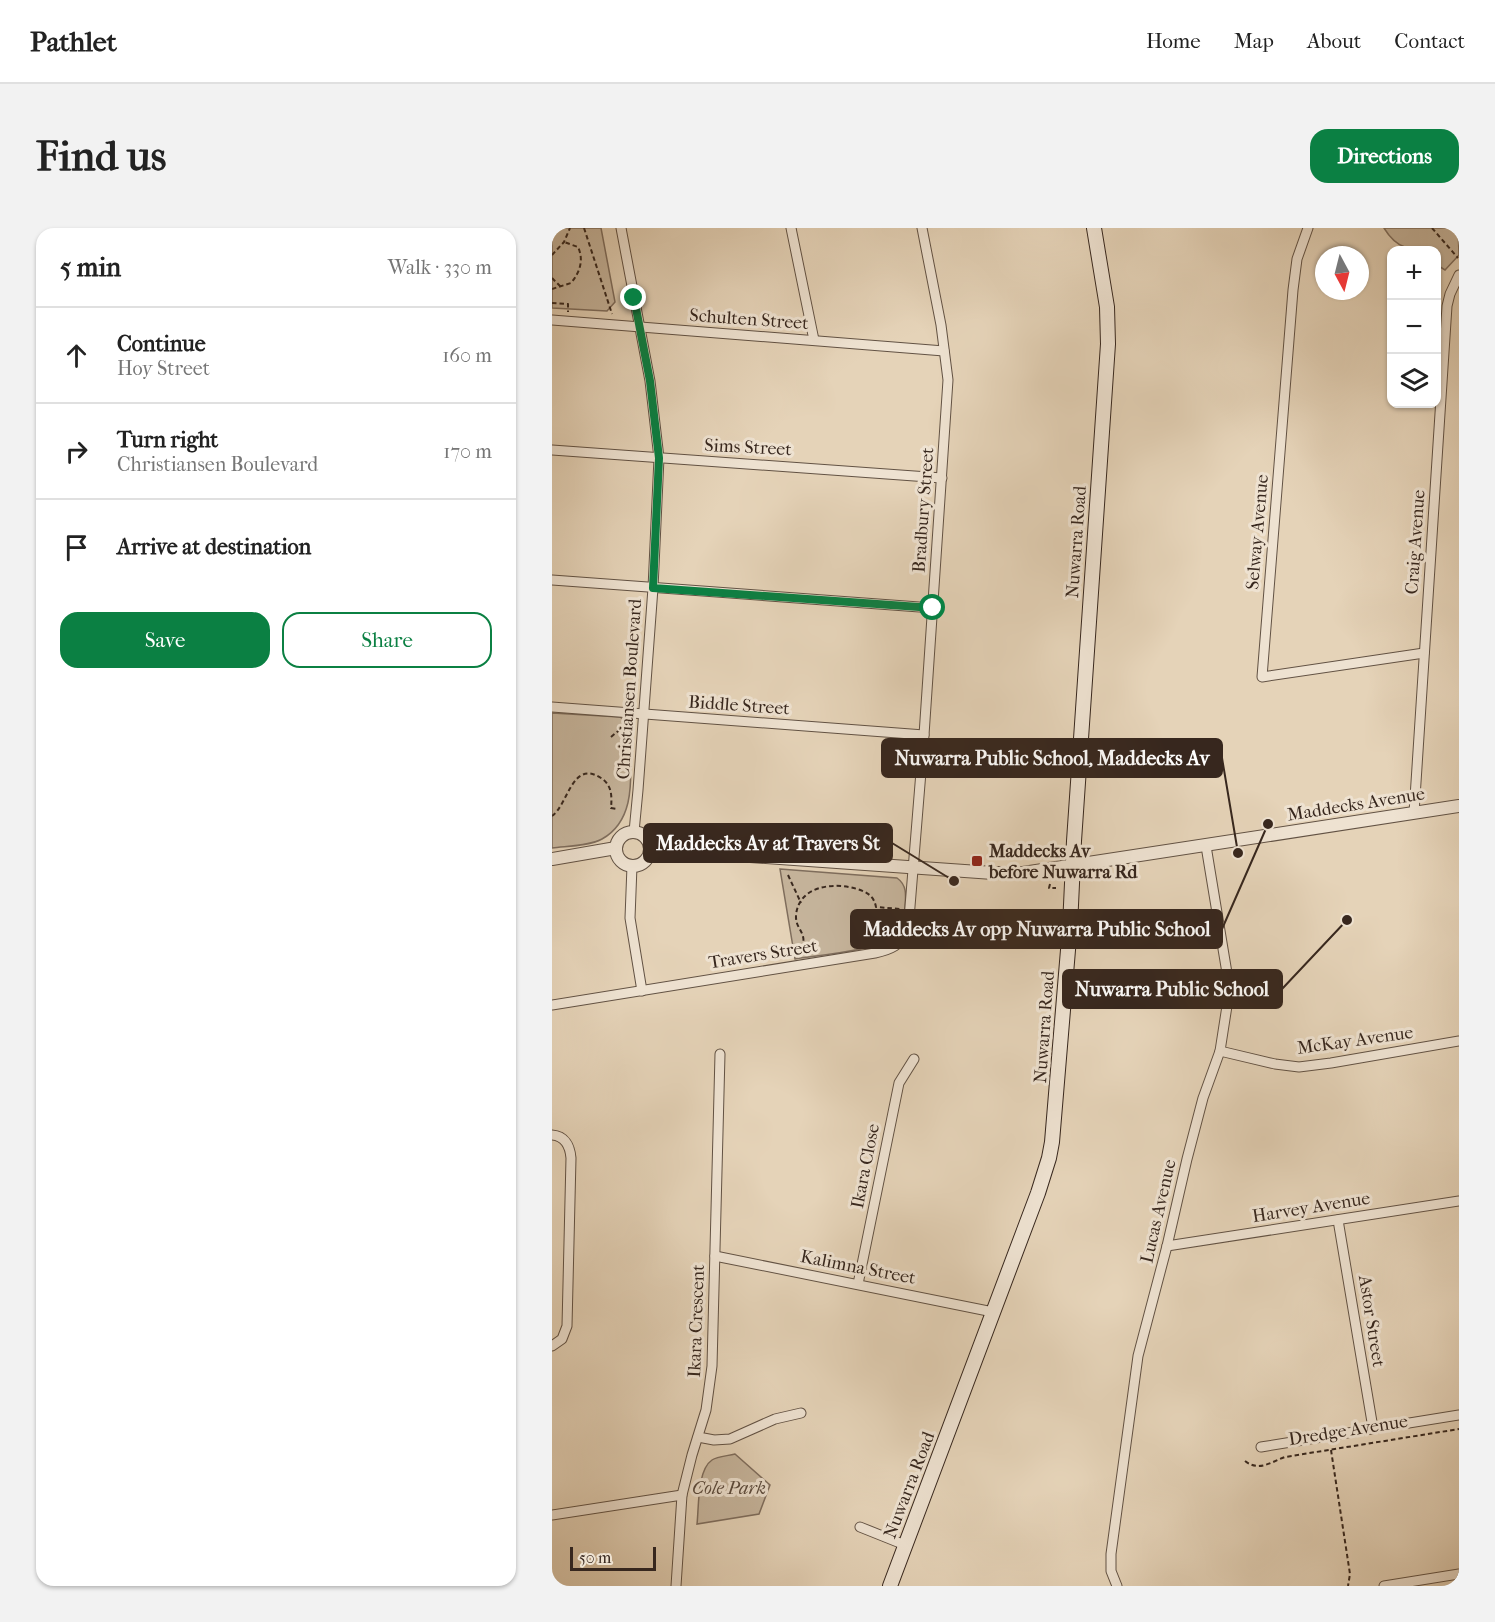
<!DOCTYPE html>
<meta charset="utf-8">
<style>
:root{--surface:#fff;--page:#f2f2f2;--text:#222;--muted:#767676;--line:#e0e0e0;--accent:#0b8043}
body{margin:0;font-family:"IM FELL French Canon",serif;background:var(--page);color:var(--text)}
.controls{position:absolute;right:18px;top:18px;display:grid;overflow:hidden;border-radius:12px;box-shadow:0 2px 4px #0004}
.controls button{width:54px;height:54px;display:grid;place-items:center;padding:0;border:0;border-bottom:2px solid var(--line);background:var(--surface);color:var(--text);font:30px sans-serif}
.compass{position:absolute;left:763px;top:18px;width:54px;height:54px;border-radius:50%;background:var(--surface);box-shadow:0 2px 4px #0004;rotate:173deg}
.scale{position:absolute;left:18px;bottom:15px;width:86px;box-sizing:border-box;padding-left:6px;border:3px solid #37271e;border-top:0;font-size:16px;line-height:21px;white-space:nowrap;color:#37271e;-webkit-text-stroke:4px #eee2d1;paint-order:stroke}
.stop{position:absolute;width:18px;height:18px;margin:-14px;border:4px solid #0b8043;border-radius:50%;background:#fff}
.stop.end{background:#0b8043;border-color:#fff;box-shadow:0 2px 6px #0008}
.list{margin:0;padding:0;list-style:none}
h2{display:flex;justify-content:space-between;align-items:center;height:78px;margin:0;padding:0 24px;font-size:26px}
h2 small{font-size:20px;font-weight:400;color:var(--muted)}
.list li{display:grid;grid-template-columns:39px 1fr auto;gap:18px;align-items:center;box-sizing:border-box;height:96px;padding:0 24px;border-top:2px solid var(--line)}
.list b{display:block;font-size:22px;white-space:nowrap}
.list p{margin:0;font-size:20px;white-space:nowrap;color:var(--muted)}
.list em{font-size:20px;font-style:normal;color:var(--muted)}
.actions{display:flex;gap:12px;padding:18px 24px}
.actions a{flex:1;padding:14px 0;border:2px solid var(--accent);border-radius:18px;text-align:center;font-size:21px;color:var(--accent)}
.actions .main{background:var(--accent);color:#fff}
.icon{flex:none;width:33px;height:33px;fill:none;stroke:currentColor;stroke-width:2;stroke-linecap:round;stroke-linejoin:round}
.map{position:relative;flex:none;width:907px;height:1358px;overflow:hidden;border-radius:18px}
header{display:flex;align-items:center;gap:36px;box-sizing:border-box;height:84px;padding:0 30px;background:var(--surface);border-bottom:2px solid var(--line)}
header strong{font-size:28px}
nav{display:flex;gap:33px;margin-inline-start:auto;font-size:21px}
.intro{display:flex;align-items:center;justify-content:space-between;box-sizing:border-box;height:144px;padding:0 36px}
h1{margin:0;font-size:42px}
.button{padding:15px 27px;border-radius:18px;background:var(--accent);color:#fff;font-size:21px;font-weight:700}
main{display:flex;gap:36px;padding:0 36px}
aside{flex:1;background:var(--surface);border-radius:18px;box-shadow:0 2px 4px #0004}
.map>svg:first-child{display:block}
.green{fill:#c7b69e;stroke:#7f6e5e;stroke-width:1.5}
.lines{fill:none;stroke-linecap:round;stroke-linejoin:round}
.minor-casing{stroke:#625244;stroke-width:11}
.tertiary-casing{stroke:#625244;stroke-width:14}
.secondary-casing{stroke:#37271e;stroke-width:16}
.path{stroke:#37271e;stroke-width:2;stroke-dasharray:4.5 3;stroke-linecap:butt}
.minor{stroke:#eee2d1;stroke-width:9}
.tertiary{stroke:#eee2d1;stroke-width:12}
.secondary{stroke:#eee2d1;stroke-width:14}
.route{stroke:#0b8043;stroke-width:8}
.poi-dot{fill:#8f2418;stroke:#eee2d1;stroke-width:2}
.labels{text-anchor:middle;stroke-width:6;stroke-linejoin:round;paint-order:stroke}
.street-label{font-size:18px;fill:#37271e;stroke:#eee2d1}
.poi-label{font-size:18px;font-weight:bold;fill:#37271e;stroke:#eee2d1;text-anchor:start}
.park-label{font-size:18px;font-style:italic;fill:#5b4b3e;stroke:#eee2d1}
.leader{fill:none;stroke:#37271e;stroke-width:2}
.callout-dot{fill:#37271e;stroke:#eee2d1;stroke-width:2}
.callout{fill:#37271e;stroke:#37271e;stroke-width:2}
.callout-label{font-size:20px;text-anchor:middle;font-weight:bold;fill:#fff}
</style>
<header>
<strong>Pathlet</strong>
<nav><a>Home</a><a>Map</a><a>About</a><a>Contact</a></nav>
</header>
<div class="intro"><h1>Find us</h1><a class="button">Directions</a></div>
<main>
<aside>
<h2>5 min<small>Walk · 330 m</small></h2>
<ul class="list">
<li><svg class="icon" aria-label="ahead" viewBox="0 0 24 24"><path d="M12 20V5M6 11l6-6 6 6"/></svg><div><b>Continue</b><p>Hoy Street</p></div><em>160 m</em></li>
<li><svg class="icon" aria-label="right" viewBox="0 0 24 24"><path d="M7 20v-9h11M14 6l5 5-5 5"/></svg><div><b>Turn right</b><p>Christiansen Boulevard</p></div><em>170 m</em></li>
<li><svg class="icon" aria-label="arrive" viewBox="0 0 24 24"><path d="M6 21V4h12l-3 4 3 4H6"/></svg><div><b>Arrive at destination</b></div></li>
</ul>
<div class="actions"><a class="main">Save</a><a>Share</a></div>
</aside>
<div class="map">
<svg width="907" height="1358" viewBox="0 0 907 1358">
<rect width="100%" height="100%" fill="#e5d3b8"/>
<filter id="stains"><feTurbulence type="fractalNoise" baseFrequency=".00333" numOctaves="4"/><feColorMatrix values="0 0 0 0 .2 0 0 0 0 .09 0 0 0 0 .02 0 0 0 .5 -.17"/></filter>
<radialGradient id="worn" r=".72"><stop offset=".6" stop-color="#630" stop-opacity="0"/><stop offset="1" stop-color="#630" stop-opacity=".3"/></radialGradient>
<g class="green">
<polygon points="0,0 49,0 63,74 55,83 0,80"/>
<path d="M832,0h74l1,27 -14,15 -8,-5 -1,-15c-24,0 -38,1 -52,-22z"/>
<path d="M0,485l68,4 8,6 3,8c-2,36 9,87 -29,108 -13,7 -35,7 -50,9z"/>
<path d="M228,641l117,9c10,7 9,17 8,29 -1,12 -3,26 -14,33 -12,9 -77,16 -96,19z"/>
<path d="M183,1226l35,31 -11,29 -62,10c2,-17 0,-54 15,-64 6,-4 16,-4 23,-6z"/>
</g>
<g class="lines">
<g class="minor-casing">
<g id="minor">
<polyline points="69,0 98,153 107,230 101,360 86,562 82,604"/>
<polyline points="239,0 262,112"/>
<polyline points="756,0 745,31 741,62 710,449 872,425"/>
<polyline points="0,92 392,123"/>
<polyline points="0,222 390,250"/>
<polyline points="0,352 381,380"/>
<polyline points="0,479 372,507"/>
<polyline points="862,585 895,78 898,66 907,47"/>
<polyline points="80,638 78,690 90,763"/>
<path d="M0,777l323,-52c15,-3 26,-8 33,-22l16,-196 24,-355 -7,-55 -19,-97"/>
<polyline points="668,823 723,836 747,839 779,835 907,813"/>
<path d="M0,907c13,1 18,11 19,23l-4,168 -5,13 -10,7"/>
<polyline points="786,992 821,1200"/>
<polyline points="615,1018 907,973"/>
<polyline points="163,1028 441,1084"/>
<polyline points="306,1056 347,855 362,831"/>
<polyline points="146,1209 162,1212 178,1211 223,1191 249,1185"/>
<polyline points="709,1219 907,1187"/>
<polyline points="0,1287 130,1267"/>
<polyline points="308,1299 353,1317"/>
<polyline points="124,1358 130,1267 140,1227 154,1182 160,1138 168,826"/>
<polyline points="565,1358 559,1343 559,1326 586,1128 615,1018 635,931 651,870 668,823 675,778 675,745 654,618"/>
<polyline points="832,1358 907,1346"/>
</g>
</g>
<g class="tertiary-casing">
<g id="tertiary">
<circle cx="81" cy="621" r="17"/>
<polyline points="98,621 441,645 471,645 907,578"/>
<polyline points="0,631 64,620"/>
</g>
</g>
<g class="secondary-casing">
<polyline id="secondary" points="338,1358 486,965 497,930 500,914 518,698 522,613 556,116 555,79 542,0"/>
</g>
<g class="path">
<polyline points="32,0 60,86"/>
<polyline points="880,0 906,30"/>
<polyline points="0,27 12,14 18,0"/>
<polyline points="0,50 9,59"/>
<path d="M0,61l19,-6c9,-11 13,-23 7,-36l-14,-5"/>
<polyline points="0,75 16,76 16,84"/>
<polyline points="59,509 72,498"/>
<path d="M0,588c16,-11 20,-57 49,-38 11,7 11,18 10,30l6,1"/>
<polyline points="236,647 249,675"/>
<polyline points="498,656 497,660 504,660"/>
<path d="M247,727c12,-23 -4,-23 -3,-40 3,-30 39,-33 61,-26 10,3 17,7 19,18l24,2"/>
<polyline points="779,1222 798,1346 796,1358"/>
<path d="M693,1233c14,11 26,1 40,-4l174,-28"/>
</g>
<use href="#minor" class="minor"/>
<use href="#tertiary" class="tertiary"/>
<use href="#secondary" class="secondary"/>
</g>
<g class="lines">
<polyline class="route" points="82,70 98,153 107,230 101,360 381,380"/>
</g>
<rect class="poi-dot" x="419" y="627" width="12" height="12" rx="3"/>
<g class="labels">
<g class="street-label">
<text transform="translate(197 91) rotate(4)" y="6">Schulten Street</text>
<text transform="translate(196 219) rotate(3)" y="6">Sims Street</text>
<text transform="translate(371 282) rotate(-86)" y="6">Bradbury Street</text>
<text transform="translate(705 304) rotate(-85)" y="6">Selway Avenue</text>
<text transform="translate(524 314) rotate(-86)" y="6">Nuwarra Road</text>
<text transform="translate(863 314) rotate(-86)" y="6">Craig Avenue</text>
<text transform="translate(77 461) rotate(-86)" y="6">Christiansen Boulevard</text>
<text transform="translate(187 477) rotate(4)" y="6">Biddle Street</text>
<text transform="translate(804 576) rotate(-9)" y="6">Maddecks Avenue</text>
<text transform="translate(211 726) rotate(-9)" y="6">Travers Street</text>
<text transform="translate(492 799) rotate(-86)" y="6">Nuwarra Road</text>
<text transform="translate(803 812) rotate(-8)" y="6">McKay Avenue</text>
<text transform="translate(313 938) rotate(-79)" y="6">Ikara Close</text>
<text transform="translate(759 979) rotate(-9)" y="6">Harvey Avenue</text>
<text transform="translate(606 983) rotate(-77)" y="6">Lucas Avenue</text>
<text transform="translate(306 1039) rotate(11)" y="6">Kalimna Street</text>
<text transform="translate(144 1093) rotate(-88)" y="6">Ikara Crescent</text>
<text transform="translate(820 1093) rotate(81)" y="6">Astor Street</text>
<text transform="translate(796 1202) rotate(-9)" y="6">Dredge Avenue</text>
<text transform="translate(357 1257) rotate(-69)" y="6">Nuwarra Road</text>
</g>
<g class="poi-label">
<text x="437" y="629">Maddecks Av<tspan x="437" dy="21">before Nuwarra Rd</tspan></text>
</g>
<g class="park-label">
<text x="177" y="1266">Cole Park</text>
</g>
</g>
<path class="leader" d="M686 625L670 530M402 653L340 615M716 596L670 701M795 692L730 761"/>
<g class="callout-dot">
<circle cx="686" cy="625" r="6"/>
<circle cx="402" cy="653" r="6"/>
<circle cx="716" cy="596" r="6"/>
<circle cx="795" cy="692" r="6"/>
</g>
<g class="callout">
<rect x="330" y="511" width="340" height="38" rx="6"/>
<rect x="92" y="596" width="248" height="38" rx="6"/>
<rect x="299" y="682" width="371" height="38" rx="6"/>
<rect x="511" y="742" width="219" height="38" rx="6"/>
</g>
<g class="callout-label">
<text x="500" y="537">Nuwarra Public School, Maddecks Av</text>
<text x="216" y="622">Maddecks Av at Travers St</text>
<text x="485" y="708">Maddecks Av opp Nuwarra Public School</text>
<text x="620" y="768">Nuwarra Public School</text>
</g>
<rect width="100%" height="100%" filter="url(#stains)"/>
<rect width="100%" height="100%" fill="url(#worn)"/>
</svg>
<div class="controls">
<button>+</button>
<button>−</button>
<button><svg class="icon" aria-label="layers" viewBox="0 0 24 24"><path d="M12 4l9 5-9 5-9-5zM3 14l9 5 9-5"/></svg></button>
</div>
<svg class="compass" viewBox="-18 -18 36 36"><path d="M0-13l5 13h-10z" fill="#e53935"/><path d="M0 13l5-13h-10z" fill="#767676"/></svg>
<div class="scale">50 m</div>
<div class="stop" style="left:381px;top:380px"></div>
<div class="stop end" style="left:82px;top:70px"></div>
</div>
</main>
